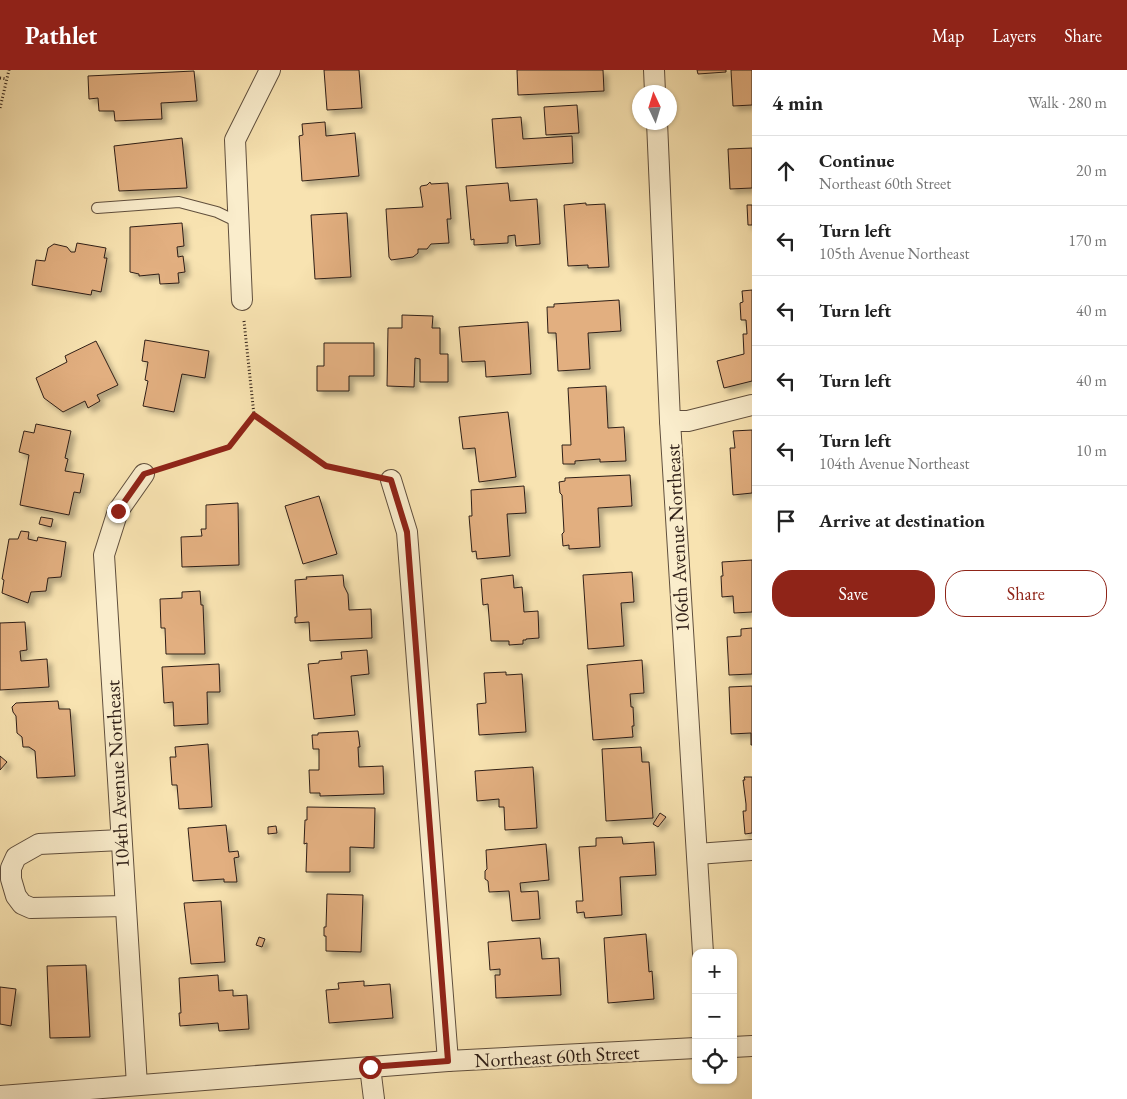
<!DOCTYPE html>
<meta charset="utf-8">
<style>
:root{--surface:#fff;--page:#f2f2f2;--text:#222;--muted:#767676;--line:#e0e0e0;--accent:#8f2418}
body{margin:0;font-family:"EB Garamond",serif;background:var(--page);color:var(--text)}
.controls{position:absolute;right:15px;bottom:15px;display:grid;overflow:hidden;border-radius:10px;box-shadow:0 1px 4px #0004}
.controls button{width:45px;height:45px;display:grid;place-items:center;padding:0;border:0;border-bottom:1px solid var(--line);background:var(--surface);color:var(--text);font:25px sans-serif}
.compass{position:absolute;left:632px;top:15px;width:45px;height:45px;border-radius:50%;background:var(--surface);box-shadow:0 1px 4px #0004;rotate:356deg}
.stop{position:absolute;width:15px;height:15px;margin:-11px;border:4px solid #8f2418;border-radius:50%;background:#fff}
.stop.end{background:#8f2418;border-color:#fff;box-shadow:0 1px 5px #0008}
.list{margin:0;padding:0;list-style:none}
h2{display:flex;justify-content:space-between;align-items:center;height:65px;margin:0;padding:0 20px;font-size:21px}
h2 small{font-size:16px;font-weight:400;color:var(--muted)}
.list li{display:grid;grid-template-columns:32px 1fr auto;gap:15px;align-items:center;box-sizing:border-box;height:70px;padding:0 20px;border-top:1px solid var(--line)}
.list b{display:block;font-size:19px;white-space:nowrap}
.list p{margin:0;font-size:16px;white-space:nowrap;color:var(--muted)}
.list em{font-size:16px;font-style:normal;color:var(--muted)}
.actions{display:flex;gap:10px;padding:15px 20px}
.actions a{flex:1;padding:11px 0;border:1px solid var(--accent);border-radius:20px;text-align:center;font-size:18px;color:var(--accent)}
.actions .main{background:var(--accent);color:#fff}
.icon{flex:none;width:28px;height:28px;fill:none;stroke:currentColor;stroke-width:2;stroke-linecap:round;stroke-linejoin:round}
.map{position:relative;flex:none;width:752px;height:1029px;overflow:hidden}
header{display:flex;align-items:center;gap:30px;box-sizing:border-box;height:70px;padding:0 25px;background:var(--accent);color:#fff}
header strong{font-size:24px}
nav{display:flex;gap:28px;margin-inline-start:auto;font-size:18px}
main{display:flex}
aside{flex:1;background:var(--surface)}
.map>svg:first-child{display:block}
.building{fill:#e2af80;stroke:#2e1e16;filter:url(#shadow)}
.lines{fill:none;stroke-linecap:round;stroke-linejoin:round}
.lane-casing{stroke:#604f3d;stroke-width:12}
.street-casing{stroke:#604f3d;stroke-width:22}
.path{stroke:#2e1e16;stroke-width:3;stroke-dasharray:1 2.5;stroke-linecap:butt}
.lane{stroke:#faedcc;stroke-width:10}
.street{stroke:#faedcc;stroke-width:20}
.route{stroke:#8f2418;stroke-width:6}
.labels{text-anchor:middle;stroke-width:4.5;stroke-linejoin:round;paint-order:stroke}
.street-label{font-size:20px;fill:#2e1e16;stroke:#faedcc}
</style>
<header>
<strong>Pathlet</strong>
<nav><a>Map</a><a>Layers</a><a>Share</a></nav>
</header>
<main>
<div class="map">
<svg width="752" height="1029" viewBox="0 0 752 1029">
<defs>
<filter id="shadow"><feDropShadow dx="4.5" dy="4.5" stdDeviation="2.5" flood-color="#0004"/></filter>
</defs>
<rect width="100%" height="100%" fill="#f8e3b1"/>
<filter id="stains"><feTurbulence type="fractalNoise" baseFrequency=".004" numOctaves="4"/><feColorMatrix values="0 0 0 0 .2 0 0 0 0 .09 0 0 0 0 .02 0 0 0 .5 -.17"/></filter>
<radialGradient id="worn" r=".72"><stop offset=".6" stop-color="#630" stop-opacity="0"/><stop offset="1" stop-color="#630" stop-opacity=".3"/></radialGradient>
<g class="building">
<polygon points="324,0 359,0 362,38 327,40"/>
<polygon points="517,0 603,0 604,21 518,25"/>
<polygon points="697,0 726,0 726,2 698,4"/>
<polygon points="731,0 752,0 752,35 733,36"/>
<polygon points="194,1 197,31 161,33 162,49 115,51 114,41 99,41 98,28 89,29 88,6"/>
<polygon points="577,35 579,63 546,65 544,37"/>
<polygon points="521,47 523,69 572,66 573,93 496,98 492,49"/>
<polygon points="325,52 326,66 355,63 359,106 302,111 299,66 303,65 302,54"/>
<polygon points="182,68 187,118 119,121 114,76"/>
<polygon points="752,78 752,118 730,119 728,79"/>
<polygon points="430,112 431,114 448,113 451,149 447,149 449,173 431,174 427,179 418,179 418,183 413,187 391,190 389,187 386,139 423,137 420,118 421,116 427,115"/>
<polygon points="508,113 510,131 537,129 540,174 516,176 515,165 508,166 508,173 474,175 474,169 471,170 466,116"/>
<polygon points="586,133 586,135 605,134 609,197 588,198 588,195 568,196 564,135"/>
<polygon points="747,135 752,135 752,155 748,155"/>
<polygon points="347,143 351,207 315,209 311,145"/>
<polygon points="182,153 184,176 177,177 178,187 183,186 185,202 178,203 179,213 160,214 159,204 139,206 139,204 130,202 130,157"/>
<polygon points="77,173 106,178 104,188 107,188 101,222 92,220 91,225 32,215 36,190 45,191 48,178 54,174 67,177 71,182 75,182"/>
<polygon points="752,220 752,311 724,318 717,291 744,284 743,264 747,264 746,250 741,250 740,233 743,232 742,221"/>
<polygon points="619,230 621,261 588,263 590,299 558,301 556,263 548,263 547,237 554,237 554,234"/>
<polygon points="402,245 433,246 432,258 440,258 440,284 448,284 448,312 420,312 420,289 415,288 414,317 387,316 388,258 402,258"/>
<polygon points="528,252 531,304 486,307 485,291 462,292 459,257"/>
<polygon points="145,270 209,281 205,308 182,304 174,342 143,336 148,311 145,310 148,292 142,291"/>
<polygon points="96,271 118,315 97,325 100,331 88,338 85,331 63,342 44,328 36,308 67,292 65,286"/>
<polygon points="324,273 374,273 374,306 349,306 349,321 317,321 317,296 324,296"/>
<polygon points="606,316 608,358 624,357 626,391 600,392 600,389 575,391 575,394 563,394 562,375 571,375 568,318"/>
<polygon points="508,342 516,407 479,412 475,378 463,379 459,347"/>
<polygon points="36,354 71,361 65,388 68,389 65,401 84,404 80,423 74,422 69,445 20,435 29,385 19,382 24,361 34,363"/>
<polygon points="752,360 752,423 733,425 730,378 735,378 733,361"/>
<polygon points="630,405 632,436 598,438 600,477 569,479 569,475 563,476 562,464 564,462 562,425 560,423 559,412 565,411 565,408"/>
<polygon points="524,416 526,443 507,444 510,486 477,489 476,481 472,482 469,446 472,446 471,420"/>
<polygon points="319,426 337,484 303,494 285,436"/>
<polygon points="238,433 239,495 182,497 181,467 202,466 201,459 206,459 206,435"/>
<polygon points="41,447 53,449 51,457 39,454"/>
<polygon points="21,461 29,462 28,469 37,471 38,467 66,472 61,507 48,508 46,521 31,522 28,533 2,523 4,510 2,509 9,469 18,469"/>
<polygon points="752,490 752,542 734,543 733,526 722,527 721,506 723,506 722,492"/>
<polygon points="632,502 634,532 621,533 624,576 588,579 583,505"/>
<polygon points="343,505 344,516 348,524 349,540 371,539 372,568 310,571 309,552 295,553 295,547 297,547 295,510 307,509 306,507"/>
<polygon points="513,505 514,518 522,517 524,542 538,541 539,568 526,569 526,570 523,570 523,574 509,575 509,571 491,571 488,534 483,535 481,509"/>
<polygon points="200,521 201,535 203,535 205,584 166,584 165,558 161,558 160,529 182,528 182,522"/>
<polygon points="25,552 27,580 20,581 21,591 47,589 49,617 0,620 0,553"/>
<polygon points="752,558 752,604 729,605 727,567 741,566 741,559"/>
<polygon points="367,580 369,604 351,606 355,645 314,649 308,594 319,593 319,591 342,589 341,582"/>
<polygon points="642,590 644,623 630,624 631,637 633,637 634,656 632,656 633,667 593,670 587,595"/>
<polygon points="219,594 220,622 207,622 208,654 174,656 173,632 164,633 162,597"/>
<polygon points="506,602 506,605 522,604 526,662 479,665 477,634 486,633 484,603"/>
<polygon points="752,616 752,675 751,675 751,663 731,664 729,617"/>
<polygon points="58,631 59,639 70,639 75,706 37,708 35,681 29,677 23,677 22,667 17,663 16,646 13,642 12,637 16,633"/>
<polygon points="358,661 360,677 358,677 359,697 383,696 384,724 320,726 320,723 310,723 309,700 319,700 319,679 313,679 312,665 318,665 318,663"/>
<polygon points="208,674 212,737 179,739 177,715 172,715 170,687 176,687 175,677"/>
<polygon points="641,677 642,692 649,692 653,748 606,751 602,679"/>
<polygon points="0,686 7,692 0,700"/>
<polygon points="533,697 537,758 505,760 504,737 499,737 499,729 477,731 475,701"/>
<polygon points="744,707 752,707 752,763 745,764 743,741 746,741 746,734 743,710 745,710"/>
<polygon points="307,737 375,738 374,778 350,777 350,802 306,802 307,773 304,774 305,750 307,750"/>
<polygon points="660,743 666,747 658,757 653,754"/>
<polygon points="226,755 229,782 238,781 239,787 234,788 237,812 224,812 224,809 193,811 188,758"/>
<polygon points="276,756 277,763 268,764 268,757"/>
<polygon points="622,767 623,774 654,772 656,805 620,807 622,845 585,848 584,842 577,843 576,831 583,831 579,777 596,776 596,768"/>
<polygon points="546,774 549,810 520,813 521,822 538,821 540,849 512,851 509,821 489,822 488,811 485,809 485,801 487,799 486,780"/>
<polygon points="327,824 363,825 361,882 326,881 326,866 324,866 324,857 326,857"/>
<polygon points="221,831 225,892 191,894 184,833"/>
<polygon points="646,864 649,902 652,901 654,929 608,933 604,868"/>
<polygon points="259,867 265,869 262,877 256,875"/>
<polygon points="540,868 542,889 559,888 561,925 496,928 495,905 500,905 500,899 490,900 488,872"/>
<polygon points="86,895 90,967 50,968 47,896"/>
<polygon points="218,905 219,921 233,920 233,926 247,925 249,959 219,961 218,953 180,956 179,943 181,943 179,908"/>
<polygon points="364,911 364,916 390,914 393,948 329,953 326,920 339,919 338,913"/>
<polygon points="0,917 16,919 11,956 0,954"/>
</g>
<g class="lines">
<g class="lane-casing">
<polyline id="lane" points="97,138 179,132 217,142 238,152"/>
</g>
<g class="street-casing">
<g id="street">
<polyline points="654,0 655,22"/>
<polyline points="657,52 670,351 703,883"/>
<polyline points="242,230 235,70 270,0"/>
<polyline points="670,351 688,351 752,335"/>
<polyline points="391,410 407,462 448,991"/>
<polyline points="121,770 39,774 16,787 11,798 11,809 16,826 22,834 31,838 125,836"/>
<polyline points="697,784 752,780"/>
<polyline points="733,977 752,976"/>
<polyline points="370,997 374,1029"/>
<polyline points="137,1015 104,485 118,441 144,404"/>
<polyline points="0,1026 448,991 696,978"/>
</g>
</g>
<g class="path">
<polyline points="0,8 7,9"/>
<polyline points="0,38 9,0"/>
<polyline points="244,251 254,345"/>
<polyline points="164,398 229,377 254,345 326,396 371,405"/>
</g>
<use href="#lane" class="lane"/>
<use href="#street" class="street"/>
</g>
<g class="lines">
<polyline class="route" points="118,441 144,404 229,377 254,345 326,396 391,410 407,462 448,991 370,997"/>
</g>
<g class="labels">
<g class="street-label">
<text transform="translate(677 468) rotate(-93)" y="7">106th Avenue Northeast</text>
<text transform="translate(117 704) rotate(-93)" y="7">104th Avenue Northeast</text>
<text transform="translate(557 986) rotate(-3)" y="7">Northeast 60th Street</text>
</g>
</g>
<rect width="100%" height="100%" filter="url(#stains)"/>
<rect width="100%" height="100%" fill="url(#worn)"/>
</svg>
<div class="controls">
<button>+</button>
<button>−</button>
<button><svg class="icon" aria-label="locate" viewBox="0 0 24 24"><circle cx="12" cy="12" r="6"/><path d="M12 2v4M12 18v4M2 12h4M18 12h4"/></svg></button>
</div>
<svg class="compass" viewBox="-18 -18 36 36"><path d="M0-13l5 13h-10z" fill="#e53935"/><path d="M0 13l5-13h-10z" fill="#767676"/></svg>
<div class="stop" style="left:370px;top:997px"></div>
<div class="stop end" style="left:118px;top:441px"></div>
</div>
<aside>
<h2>4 min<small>Walk · 280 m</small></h2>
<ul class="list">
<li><svg class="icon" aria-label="ahead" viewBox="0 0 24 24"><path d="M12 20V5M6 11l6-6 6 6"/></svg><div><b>Continue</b><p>Northeast 60th Street</p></div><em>20 m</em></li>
<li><svg class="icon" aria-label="left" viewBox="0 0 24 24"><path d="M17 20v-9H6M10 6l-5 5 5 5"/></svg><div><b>Turn left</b><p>105th Avenue Northeast</p></div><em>170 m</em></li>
<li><svg class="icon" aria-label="left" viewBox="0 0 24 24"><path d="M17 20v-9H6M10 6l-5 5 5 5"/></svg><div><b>Turn left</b></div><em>40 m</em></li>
<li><svg class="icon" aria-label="left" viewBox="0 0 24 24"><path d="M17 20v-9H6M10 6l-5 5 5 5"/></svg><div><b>Turn left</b></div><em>40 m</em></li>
<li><svg class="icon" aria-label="left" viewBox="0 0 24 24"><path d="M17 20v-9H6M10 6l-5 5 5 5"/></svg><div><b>Turn left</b><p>104th Avenue Northeast</p></div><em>10 m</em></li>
<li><svg class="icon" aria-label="arrive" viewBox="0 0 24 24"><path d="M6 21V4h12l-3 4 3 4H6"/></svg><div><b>Arrive at destination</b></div></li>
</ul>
<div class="actions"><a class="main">Save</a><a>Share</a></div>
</aside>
</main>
